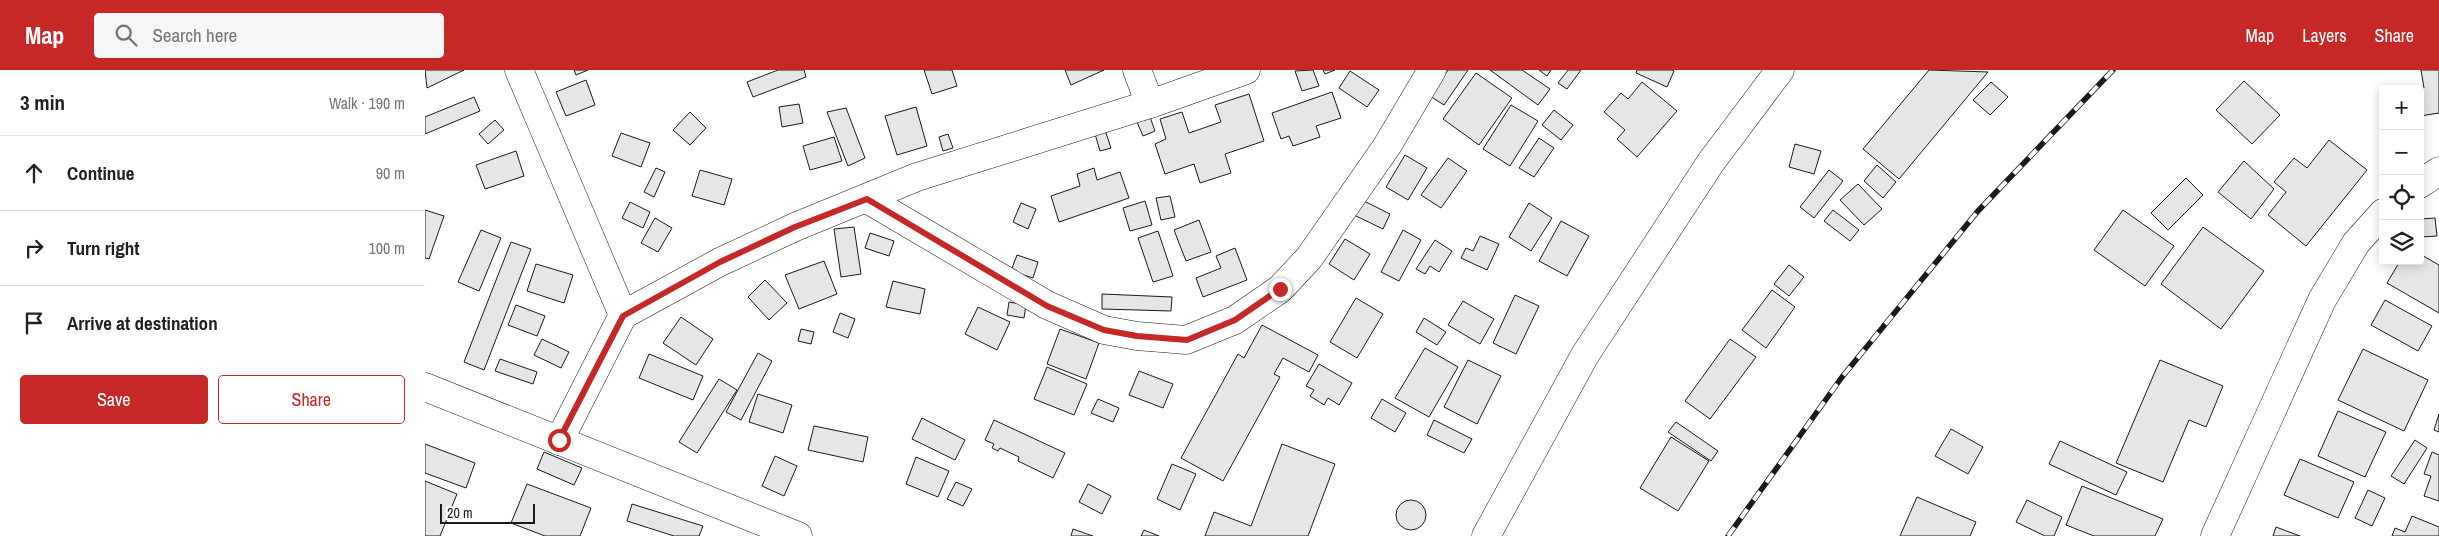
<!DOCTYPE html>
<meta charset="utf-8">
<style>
:root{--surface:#fff;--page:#f6f6f6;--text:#202124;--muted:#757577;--line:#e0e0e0;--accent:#c62828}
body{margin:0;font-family:"Archivo Narrow",sans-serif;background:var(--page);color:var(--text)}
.controls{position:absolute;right:15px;top:15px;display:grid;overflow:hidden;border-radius:5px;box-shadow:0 2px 12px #0003}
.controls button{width:45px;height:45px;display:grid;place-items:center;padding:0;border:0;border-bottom:1px solid var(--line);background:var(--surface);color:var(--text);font:25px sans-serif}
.scale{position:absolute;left:15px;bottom:12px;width:95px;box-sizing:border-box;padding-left:5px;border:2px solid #1a1a1a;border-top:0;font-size:14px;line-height:18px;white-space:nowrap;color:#1a1a1a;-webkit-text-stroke:4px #fff;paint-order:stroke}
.stop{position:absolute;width:15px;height:15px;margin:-11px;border:4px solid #c62828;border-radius:50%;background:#fff}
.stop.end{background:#c62828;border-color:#fff;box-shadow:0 1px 5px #0008}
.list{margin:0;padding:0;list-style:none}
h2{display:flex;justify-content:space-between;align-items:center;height:65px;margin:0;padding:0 20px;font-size:21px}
h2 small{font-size:16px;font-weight:400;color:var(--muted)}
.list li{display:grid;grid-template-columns:32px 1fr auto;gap:15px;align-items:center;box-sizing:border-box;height:75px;padding:0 20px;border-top:1px solid var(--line)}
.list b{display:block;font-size:19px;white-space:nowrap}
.list em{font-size:16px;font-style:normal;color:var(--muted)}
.actions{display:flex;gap:10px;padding:15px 20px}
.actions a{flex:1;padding:11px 0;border:1px solid var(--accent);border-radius:5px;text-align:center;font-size:18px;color:var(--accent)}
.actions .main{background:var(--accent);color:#fff}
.icon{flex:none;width:28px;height:28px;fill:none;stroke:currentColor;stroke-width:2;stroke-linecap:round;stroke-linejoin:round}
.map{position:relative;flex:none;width:2014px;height:466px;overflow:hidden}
header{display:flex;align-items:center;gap:30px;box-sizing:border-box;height:70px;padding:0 25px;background:var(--accent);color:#fff}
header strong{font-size:24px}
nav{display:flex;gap:28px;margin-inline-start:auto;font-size:18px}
.search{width:350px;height:45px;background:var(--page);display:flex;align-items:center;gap:12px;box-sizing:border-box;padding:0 18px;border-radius:5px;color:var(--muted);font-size:19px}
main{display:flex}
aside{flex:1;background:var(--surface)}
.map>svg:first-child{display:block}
.building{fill:#e6e6e6;stroke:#1a1a1a}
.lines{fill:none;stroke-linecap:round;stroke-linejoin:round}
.minor-casing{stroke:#1a1a1a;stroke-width:29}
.minor{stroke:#fff;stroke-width:28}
.rail-casing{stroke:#1a1a1a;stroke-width:5.5}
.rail{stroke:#fff;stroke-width:4;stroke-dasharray:11;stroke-linecap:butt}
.route{stroke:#c62828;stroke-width:6}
</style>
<header>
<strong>Map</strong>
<div class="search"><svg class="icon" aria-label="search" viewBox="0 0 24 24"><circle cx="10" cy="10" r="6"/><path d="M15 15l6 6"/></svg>Search here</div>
<nav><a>Map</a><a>Layers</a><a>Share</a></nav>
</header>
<main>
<aside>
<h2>3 min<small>Walk · 190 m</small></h2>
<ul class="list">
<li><svg class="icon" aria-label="ahead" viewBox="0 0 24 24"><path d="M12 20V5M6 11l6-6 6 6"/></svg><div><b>Continue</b></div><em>90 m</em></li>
<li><svg class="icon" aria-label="right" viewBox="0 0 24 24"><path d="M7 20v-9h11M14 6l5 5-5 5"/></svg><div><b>Turn right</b></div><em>100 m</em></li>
<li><svg class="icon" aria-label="arrive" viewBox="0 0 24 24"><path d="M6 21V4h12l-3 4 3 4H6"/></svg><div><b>Arrive at destination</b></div></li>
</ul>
<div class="actions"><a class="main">Save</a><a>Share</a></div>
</aside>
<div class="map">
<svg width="2014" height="466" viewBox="0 0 2014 466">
<rect width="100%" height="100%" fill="#fff"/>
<g class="building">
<polygon points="0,0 39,0 2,18"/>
<polygon points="149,0 163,0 151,5"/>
<polygon points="353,0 379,0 381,7 328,27 322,12"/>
<polygon points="499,0 527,0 532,16 507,24"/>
<polygon points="640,0 679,0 646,15"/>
<polygon points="888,0 894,16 877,21 870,1"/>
<polygon points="898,0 910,0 900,4"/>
<polygon points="1023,0 1043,0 1019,35 1005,26"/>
<polygon points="1065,0 1097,0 1125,19 1113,35"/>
<polygon points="1114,0 1126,0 1122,6"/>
<polygon points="1143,0 1156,0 1142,19 1133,13"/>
<polygon points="1212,0 1247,0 1249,1 1242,17 1211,3"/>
<polygon points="1504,0 1563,2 1474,109 1438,79"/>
<polygon points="1996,0 2014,0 2014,43 1995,46 1995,19 1999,18"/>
<polygon points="925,1 954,20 942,37 914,18"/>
<polygon points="1051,3 1087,28 1054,75 1018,49"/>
<polygon points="161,10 170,35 141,46 131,22"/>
<polygon points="1819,11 1855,45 1827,74 1791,40"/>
<polygon points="1217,12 1252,41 1212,87 1192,69 1200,60 1179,42 1196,23 1203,29"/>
<polygon points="1566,12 1583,27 1565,45 1548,30"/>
<polygon points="907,22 916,48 891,56 895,67 868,76 864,66 856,69 847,43"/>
<polygon points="824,24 839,71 800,84 806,103 775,113 769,94 740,104 730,74 741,69 735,49 757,42 764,63 796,52 790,35"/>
<polygon points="49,27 55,41 0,64 0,47"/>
<polygon points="374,34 378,53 357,57 354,37"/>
<polygon points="1086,35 1113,51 1085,96 1058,79"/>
<polygon points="491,37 502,76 472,85 460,46"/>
<polygon points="421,38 440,88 423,96 402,42"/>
<polygon points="1129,40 1148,55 1136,70 1117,55"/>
<polygon points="265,42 281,58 265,75 248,60"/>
<polygon points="725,47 730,61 718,66 712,52"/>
<polygon points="70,50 79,60 63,74 54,64"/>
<polygon points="680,60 686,78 675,81 670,64"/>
<polygon points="196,63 225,73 216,97 187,86"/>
<polygon points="523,64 528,78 518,81 514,67"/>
<polygon points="409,67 417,91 385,100 378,76"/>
<polygon points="1114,68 1129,78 1109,107 1094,98"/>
<polygon points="1904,70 1942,100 1881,176 1843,145 1861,122 1849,112 1869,88 1882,98"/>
<polygon points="1370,74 1396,81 1389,104 1364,97"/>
<polygon points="91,81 99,106 60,119 51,95"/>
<polygon points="980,85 1002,98 983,130 961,117"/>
<polygon points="1023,88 1042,101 1016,138 996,125"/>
<polygon points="1819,91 1849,119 1826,149 1793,122"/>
<polygon points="1452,95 1471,112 1458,128 1439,111"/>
<polygon points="231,98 240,102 229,127 219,122"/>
<polygon points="669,98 672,110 695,102 704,128 634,152 626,126 655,116 652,104"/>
<polygon points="275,100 307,109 299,135 267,126"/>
<polygon points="1404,100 1418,111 1389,148 1375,137"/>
<polygon points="1761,108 1778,125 1743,160 1726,143"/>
<polygon points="1433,114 1457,139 1439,155 1415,130"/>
<polygon points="745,126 750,147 736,150 731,128"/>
<polygon points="937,130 965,144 958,159 929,145"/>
<polygon points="720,131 727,155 705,161 698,138"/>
<polygon points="205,132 225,142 218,158 197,148"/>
<polygon points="596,133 611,139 603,159 588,152"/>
<polygon points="1104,133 1127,148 1106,181 1084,167"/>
<polygon points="0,140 19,146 4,189 0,188"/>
<polygon points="1408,140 1434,160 1425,171 1399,151"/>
<polygon points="1698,140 1749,176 1720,216 1669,180"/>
<polygon points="230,148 247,158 233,182 216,173"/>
<polygon points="2010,148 2012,166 1995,167 1995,149"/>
<polygon points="774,150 786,182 761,191 749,160"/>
<polygon points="1136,151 1164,166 1142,206 1114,191"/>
<polygon points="429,157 436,204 416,207 409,159"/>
<polygon points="1778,157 1839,201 1796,259 1736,214"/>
<polygon points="56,160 76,168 54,221 33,212"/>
<polygon points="978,160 996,170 974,211 956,202"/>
<polygon points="733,161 748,206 728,212 713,168"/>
<polygon points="445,163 469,171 464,186 440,178"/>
<polygon points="1055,166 1074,174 1062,200 1036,188 1041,178 1048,181"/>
<polygon points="920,169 945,184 929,210 904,194"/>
<polygon points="1010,170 1027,181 1014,202 1005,196 1000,204 991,199"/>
<polygon points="86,172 106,179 59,300 39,292"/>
<polygon points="810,178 822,210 778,227 771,208 796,198 791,186"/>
<polygon points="1995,184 2014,195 2014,243 1962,213 1975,191 1995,191"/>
<polygon points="592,185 613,192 608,208 586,201"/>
<polygon points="399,191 412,224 374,239 360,205"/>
<polygon points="111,194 148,205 139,233 102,221"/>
<polygon points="1364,195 1379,207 1364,226 1349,214"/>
<polygon points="340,210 362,233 344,250 323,227"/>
<polygon points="468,211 500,219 495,244 461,237"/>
<polygon points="1347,220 1370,237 1341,278 1317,260"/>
<polygon points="677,224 747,227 746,241 677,239"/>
<polygon points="1090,225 1114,236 1091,284 1068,273"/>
<polygon points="931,228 958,244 932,288 905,272"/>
<polygon points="1960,230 2007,256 1993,281 1946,255"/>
<polygon points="1038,231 1069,249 1055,274 1023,255"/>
<polygon points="584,232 601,235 599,248 582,245"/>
<polygon points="91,235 120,246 112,266 83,255"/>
<polygon points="553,237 585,252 572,280 540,264"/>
<polygon points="415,243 430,249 423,268 408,262"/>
<polygon points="256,247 288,269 271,295 238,273"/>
<polygon points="999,248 1021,262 1012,275 991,262"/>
<polygon points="837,255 893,285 884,302 858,288 849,304 855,307 798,411 756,388 813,284 819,288"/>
<polygon points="376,259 389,262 386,274 373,271"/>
<polygon points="635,259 674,273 661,309 622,294"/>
<polygon points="117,269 144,282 136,298 109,285"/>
<polygon points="1305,269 1331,287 1285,349 1260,331"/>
<polygon points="1000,278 1033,297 1004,347 970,328"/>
<polygon points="1938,279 2003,310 1979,361 1913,330"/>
<polygon points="333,283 347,291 316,350 301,342"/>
<polygon points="224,284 278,306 268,330 214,308"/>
<polygon points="75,289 112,302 108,314 70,301"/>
<polygon points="1043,290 1076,306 1052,354 1019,337"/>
<polygon points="1735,290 1798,316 1781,357 1764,350 1738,412 1691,393"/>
<polygon points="894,294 927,313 914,335 903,328 899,335 885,326 889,320 881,316"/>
<polygon points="622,297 662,314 649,345 609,329"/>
<polygon points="714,301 748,314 738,338 704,325"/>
<polygon points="294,309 312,320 272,383 254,372"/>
<polygon points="333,324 367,335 358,363 324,352"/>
<polygon points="673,329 694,338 688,352 666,343"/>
<polygon points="957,329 981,343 970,362 946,348"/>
<polygon points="1913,341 1961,362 1940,407 1893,386"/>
<polygon points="2014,344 2014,362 2009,360"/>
<polygon points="497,348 540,370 530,390 487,369"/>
<polygon points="569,350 640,383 628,408 593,391 594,387 575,378 573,381 567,378 569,374 560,370"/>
<polygon points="1009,350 1047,369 1039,383 1002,365"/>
<polygon points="1251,352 1293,381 1286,391 1243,362"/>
<polygon points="389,356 443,367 438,392 383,380"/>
<polygon points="1526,359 1558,377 1543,404 1510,386"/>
<polygon points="1246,367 1284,391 1253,441 1215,418"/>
<polygon points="1990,370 2002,378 1979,414 1966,406"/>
<polygon points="1635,371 1702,402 1691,425 1624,394"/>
<polygon points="0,374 50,393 41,418 0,403"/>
<polygon points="857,374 910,394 883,466 780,466 789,442 826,456"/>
<polygon points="119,382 157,398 149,415 112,399"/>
<polygon points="2007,382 2014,385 2014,431 1999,426 2006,406 1999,404"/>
<polygon points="350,386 372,396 359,426 337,416"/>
<polygon points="491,387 524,401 513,427 481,414"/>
<polygon points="1875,389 1929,412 1913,448 1859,425"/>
<polygon points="747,394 771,404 755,440 732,429"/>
<polygon points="0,411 32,424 15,466 0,466"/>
<polygon points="531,412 547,419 538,436 522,429"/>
<polygon points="102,414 166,438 155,466 120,466 86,453"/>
<polygon points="663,414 686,426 677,444 654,432"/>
<polygon points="1657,416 1738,449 1730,466 1669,466 1641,455"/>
<polygon points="1943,420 1960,428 1947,456 1930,448"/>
<polygon points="1492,427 1551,452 1545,466 1475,466"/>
<polygon points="1602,430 1637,447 1629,466 1620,466 1591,452"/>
<circle cx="986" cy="445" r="15"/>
<polygon points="207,434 278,456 274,466 249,466 202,451"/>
<polygon points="1987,446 2014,457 2014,466 1967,466 1970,458 1980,462"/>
<polygon points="1851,457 1875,466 1848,466"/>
<polygon points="648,459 668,466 646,466"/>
<polygon points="719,460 734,466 716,466"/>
</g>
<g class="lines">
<g class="minor-casing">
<g id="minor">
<polyline points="94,0 198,245 134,371"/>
<polyline points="712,0 725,34"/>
<polyline points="1995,114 2014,101"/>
<polyline points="442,129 622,235 679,260 712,266 761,270 810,250 855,219 884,188 962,76 1007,0"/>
<polyline points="198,245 295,192 370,157 492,107 725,34 821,0"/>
<polyline points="0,317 373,466"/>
<polyline points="1061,466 1160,285 1286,92 1355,0"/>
<polyline points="1790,466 1897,230 1931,173 1958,143"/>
</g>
</g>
<use href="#minor" class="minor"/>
<g class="rail-casing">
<polyline id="rail" points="1303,466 1417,307 1553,141 1688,0"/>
</g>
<use href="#rail" class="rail"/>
</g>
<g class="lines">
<polyline class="route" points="134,370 198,246 295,192 370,157 442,129 622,236 679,260 712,266 762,270 810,250 855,219"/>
</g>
</svg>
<div class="controls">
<button>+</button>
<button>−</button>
<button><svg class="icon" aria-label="locate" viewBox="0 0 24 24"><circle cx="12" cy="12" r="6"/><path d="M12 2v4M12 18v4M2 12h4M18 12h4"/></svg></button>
<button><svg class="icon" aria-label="layers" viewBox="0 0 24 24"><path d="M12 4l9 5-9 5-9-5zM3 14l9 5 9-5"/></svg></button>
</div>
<div class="scale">20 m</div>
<div class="stop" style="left:134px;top:370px"></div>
<div class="stop end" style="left:855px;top:219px"></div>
</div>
</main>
